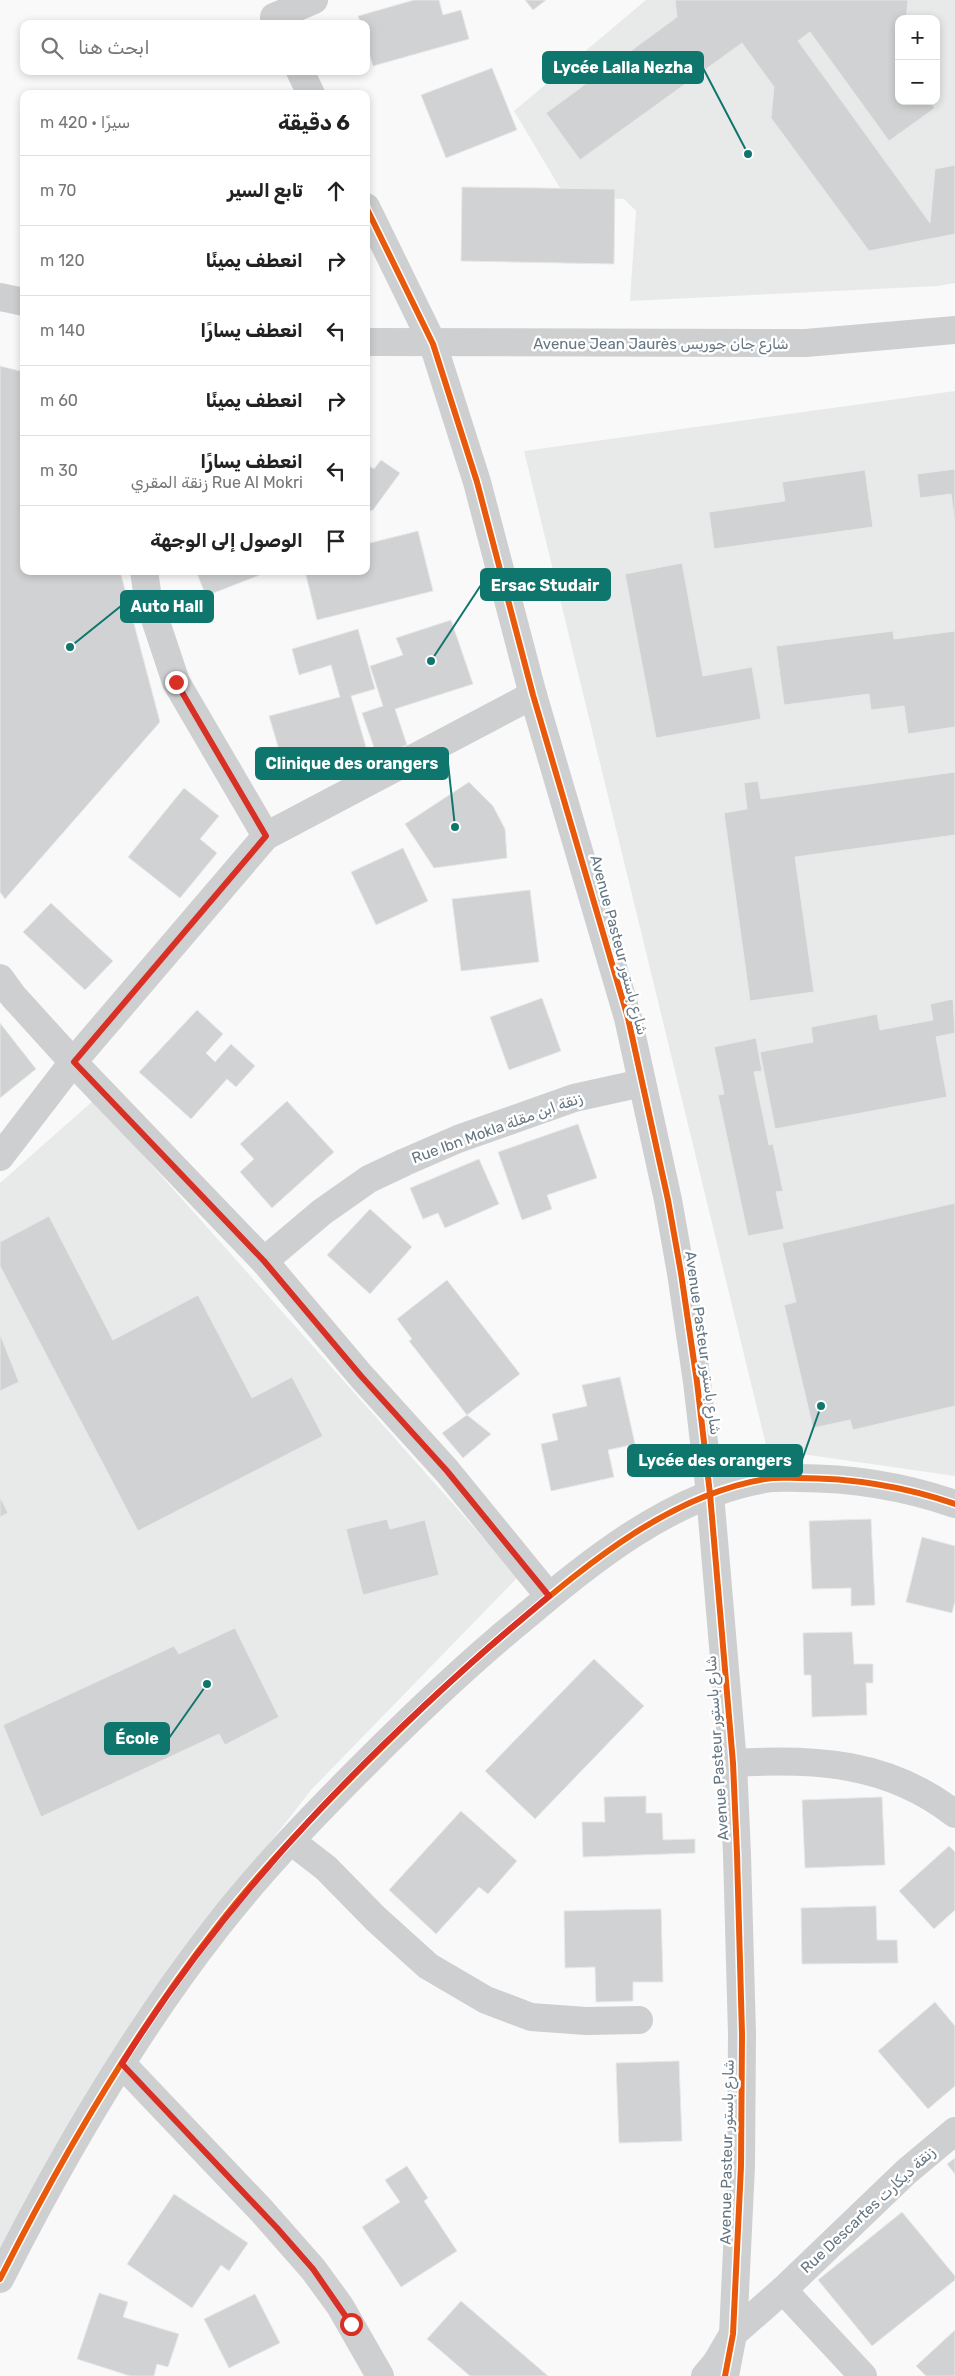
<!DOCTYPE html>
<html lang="ar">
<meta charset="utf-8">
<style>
:root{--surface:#fff;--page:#f2f2f2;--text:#222;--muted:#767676;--line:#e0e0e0}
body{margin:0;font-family:Rubik,Vazirmatn,sans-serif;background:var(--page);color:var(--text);direction:rtl}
.controls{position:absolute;right:15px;top:15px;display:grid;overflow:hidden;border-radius:10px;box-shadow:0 2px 8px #0003}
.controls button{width:45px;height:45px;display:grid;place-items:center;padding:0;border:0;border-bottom:1px solid var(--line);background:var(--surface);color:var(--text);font:25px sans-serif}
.stop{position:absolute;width:15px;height:15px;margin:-11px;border:4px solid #d93025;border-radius:50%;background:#fff}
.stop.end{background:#d93025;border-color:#fff;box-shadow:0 1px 5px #0008}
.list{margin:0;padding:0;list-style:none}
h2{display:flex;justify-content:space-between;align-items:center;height:65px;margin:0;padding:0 20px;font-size:21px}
h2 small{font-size:16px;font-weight:400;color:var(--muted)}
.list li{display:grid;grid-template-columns:32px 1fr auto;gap:15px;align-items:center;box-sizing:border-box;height:70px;padding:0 20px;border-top:1px solid var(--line)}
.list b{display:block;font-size:19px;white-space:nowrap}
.list p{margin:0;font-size:16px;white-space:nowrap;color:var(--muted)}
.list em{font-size:16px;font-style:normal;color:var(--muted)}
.icon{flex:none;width:28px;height:28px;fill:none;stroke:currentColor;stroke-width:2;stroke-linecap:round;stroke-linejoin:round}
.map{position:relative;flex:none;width:955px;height:2376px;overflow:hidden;direction:ltr}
.search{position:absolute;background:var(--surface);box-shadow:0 2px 8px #0003;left:20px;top:20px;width:350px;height:55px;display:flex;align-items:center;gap:12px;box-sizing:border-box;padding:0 18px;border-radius:10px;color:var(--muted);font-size:19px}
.panel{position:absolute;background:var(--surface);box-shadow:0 2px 8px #0003;left:20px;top:90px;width:350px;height:485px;border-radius:10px;direction:rtl}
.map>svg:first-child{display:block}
.built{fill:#e8e9e9;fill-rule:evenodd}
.building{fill:#d0d2d3;stroke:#e8e8e8}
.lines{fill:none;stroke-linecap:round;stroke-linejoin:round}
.minor{stroke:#cecfd0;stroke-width:28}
.cycleway-casing{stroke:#fff;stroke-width:9}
.cycleway{stroke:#e8590c;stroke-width:6}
.route{stroke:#d93025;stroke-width:6}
.labels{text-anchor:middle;stroke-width:5;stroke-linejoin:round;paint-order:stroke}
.street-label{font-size:15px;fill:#657683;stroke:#fff}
.leader{fill:none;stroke:#0f766e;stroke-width:2}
.callout-dot{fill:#0f766e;stroke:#fff;stroke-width:2}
.callout{fill:#0f766e;stroke:#0f766e;stroke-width:2}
.callout-label{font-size:16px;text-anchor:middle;font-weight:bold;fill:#fff}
</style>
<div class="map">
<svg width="955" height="2376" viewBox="0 0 955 2376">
<rect width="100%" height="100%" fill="#f9f9f9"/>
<g class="built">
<path d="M646,0h309v283l-17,3 -308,15 6,-90 -12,-12 -58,-1 -52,-87zM899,19h37v82h-37z"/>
<polygon points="955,391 955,1476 767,1449 524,451"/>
<polygon points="94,1100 518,1577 311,1790 143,2006 0,2258 0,1183"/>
</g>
<g class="building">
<polygon points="414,0 439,0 443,15 461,10 469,39 373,66 366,43 366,24 361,24 358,16"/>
<polygon points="525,0 546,0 533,10"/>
<polygon points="675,0 908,0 906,19 899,19 899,101 930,101 935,108 889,141 810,32 798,41 930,223 935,169 955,165 955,234 869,251 771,118 774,87 742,43 580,160 546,113 677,17"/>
<polygon points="492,68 517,130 446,158 421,95"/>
<polygon points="462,187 615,189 614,264 461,261"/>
<polygon points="0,366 24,372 24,571 120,571 160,722 5,899 0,892"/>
<polygon points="381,460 400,473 373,510 366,512 366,464 374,469"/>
<polygon points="955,469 955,523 951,494 920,498 917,474"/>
<polygon points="865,470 873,527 714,549 709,512 785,501 782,482"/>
<polygon points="418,531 433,591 317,620 305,571 366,571 366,544"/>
<polygon points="682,563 703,676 752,667 761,719 656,738 625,574"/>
<polygon points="196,571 270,571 206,596"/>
<polygon points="451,620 473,684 395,709 407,745 377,756 362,713 383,706 370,666 403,655 396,638"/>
<polygon points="358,629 375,689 351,696 366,747 285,770 269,716 340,697 331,665 299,675 292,649"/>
<polygon points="893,631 894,639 955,631 955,727 908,734 904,706 871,710 869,694 784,705 776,646"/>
<polygon points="955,772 955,835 795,857 814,992 750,1001 724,813 747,809 744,783 758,781 761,799"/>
<polygon points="469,782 493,806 505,829 507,858 434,868 405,824"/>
<polygon points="184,788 219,816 200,839 217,853 180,898 128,857"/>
<polygon points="403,848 428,901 376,925 351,872"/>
<polygon points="530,890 539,962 461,971 452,899"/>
<polygon points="51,903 113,961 85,990 23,932"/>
<polygon points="542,998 561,1051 509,1070 490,1017"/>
<polygon points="953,999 955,1033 936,1037 947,1097 775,1129 760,1052 813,1042 811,1027 877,1014 880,1030 933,1020 930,1004"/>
<polygon points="197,1010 223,1034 206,1053 215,1062 231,1044 255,1066 236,1087 227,1079 191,1119 139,1072"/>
<polygon points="0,1023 36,1069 0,1098"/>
<polygon points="756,1038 762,1071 754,1072 769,1145 773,1144 783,1191 776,1192 784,1229 748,1236 718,1095 724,1094 714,1047"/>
<polygon points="287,1101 334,1152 272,1208 240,1172 254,1159 240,1144"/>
<polygon points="578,1124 597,1178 547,1195 552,1209 522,1220 498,1152"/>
<polygon points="479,1159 499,1204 445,1228 438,1213 423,1219 410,1188"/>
<polygon points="955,1203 955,1406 853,1430 850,1420 813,1428 784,1305 796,1302 782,1243"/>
<polygon points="370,1209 412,1247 370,1294 327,1255"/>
<polygon points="49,1216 113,1340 198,1295 252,1398 292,1377 323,1436 138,1531 0,1266 0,1242"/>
<polygon points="447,1280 520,1374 467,1415 409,1341 412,1339 397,1319"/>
<polygon points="0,1334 19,1382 0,1391"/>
<polygon points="620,1377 635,1444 608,1450 614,1477 551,1491 541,1444 558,1440 552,1414 587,1406 582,1385"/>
<polygon points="467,1415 491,1434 463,1458 442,1433"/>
<polygon points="0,1497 8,1513 0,1517"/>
<polygon points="387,1519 390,1529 425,1520 439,1575 363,1595 346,1529"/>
<polygon points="871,1519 875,1605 851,1606 851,1588 812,1589 809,1521"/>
<polygon points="922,1537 955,1546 955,1601 952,1613 906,1602"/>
<polygon points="235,1628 279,1717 225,1745 219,1734 41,1817 3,1725 174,1646 179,1654"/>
<polygon points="852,1632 854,1664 873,1664 873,1683 866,1683 867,1715 812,1717 811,1675 804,1675 803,1633"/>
<polygon points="594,1659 644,1706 535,1819 485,1771"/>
<polygon points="646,1796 646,1813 662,1813 663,1840 695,1839 695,1853 583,1857 582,1822 605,1822 604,1797"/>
<polygon points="882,1797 885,1865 805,1868 802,1800"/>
<polygon points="461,1811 517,1861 488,1894 479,1887 436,1934 389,1890"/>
<polygon points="949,1846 955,1852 955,1910 934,1929 899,1891"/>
<polygon points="876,1906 877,1940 897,1940 898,1963 802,1964 801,1908"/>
<polygon points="661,1909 663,1982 633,1982 633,2001 596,2002 595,1967 565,1968 564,1911"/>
<polygon points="935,2002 955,2026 955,2086 928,2109 878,2051"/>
<polygon points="679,2061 682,2141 619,2143 616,2063"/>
<polygon points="955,2158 955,2174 947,2164"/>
<polygon points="407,2166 428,2198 424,2201 457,2251 401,2287 362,2227 400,2202 385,2180"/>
<polygon points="174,2194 248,2243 229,2271 221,2265 192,2308 127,2264"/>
<polygon points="902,2212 955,2276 955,2280 872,2346 818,2280"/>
<polygon points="99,2293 128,2302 123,2317 179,2334 168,2367 157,2364 154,2376 130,2376 77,2359"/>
<polygon points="255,2294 280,2343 229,2368 204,2319"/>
<polygon points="461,2301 548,2376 470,2376 427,2339"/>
<polygon points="955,2330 955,2376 926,2376 916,2366"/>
</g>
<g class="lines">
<g class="minor">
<polyline points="274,17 314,0"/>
<polyline points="300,71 311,94"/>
<polyline points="366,207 433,344 477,482 533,695 628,1018 668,1200 681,1273 697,1382 710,1494 733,1763 737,1854 742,2034 741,2166 733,2334 725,2376"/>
<polyline points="0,297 24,302"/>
<polyline points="366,342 806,343 955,330"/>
<polyline points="144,571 148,598 176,682 266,836"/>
<polyline points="0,978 13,996 73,1062 264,1261 361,1376 447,1471 549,1596"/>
<polyline points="0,1157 73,1062 266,836 533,695"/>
<polyline points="264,1261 322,1212 369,1179 405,1162 458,1139 574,1098 642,1083"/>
<path d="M733,1763c81,-5 156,-1 222,51"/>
<polyline points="291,1841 326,1868 376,1919 428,1966 486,2000 531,2017 586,2021 639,2020"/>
<polyline points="122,2064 261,2210 313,2269 340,2306 380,2376"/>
<path d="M0,2279c62,-123 132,-243 216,-351 45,-58 96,-111 148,-163 50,-50 101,-99 156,-144 71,-60 151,-126 245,-142 11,-2 22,-1 33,-1 53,0 108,9 157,26"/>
<polyline points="783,2290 906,2172 955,2131"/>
<polyline points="705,2376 716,2363 733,2334 783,2290 863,2376"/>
</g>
<g class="cycleway-casing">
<g id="cycleway">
<polyline points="366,207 433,344 477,482 533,695 628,1018 668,1200 681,1273 697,1382 710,1494 733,1763 737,1854 742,2034 741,2166 733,2334 725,2376"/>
<path d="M0,2279c62,-123 132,-243 216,-351 45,-58 96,-111 148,-163 50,-50 101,-99 156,-144 71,-60 151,-126 245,-142 11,-2 22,-1 33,-1 53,0 108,9 157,26"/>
</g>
</g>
<use href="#cycleway" class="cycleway"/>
</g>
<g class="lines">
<path class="route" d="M176,682l90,154 -192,226 190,199 97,115 86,95 102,125c-163,136 -315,287 -427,468l155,164 36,41 38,55"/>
</g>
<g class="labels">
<g class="street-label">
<text x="661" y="349">Avenue Jean Jaurès شارع جان جوريس</text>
<text transform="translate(619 945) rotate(75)" y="5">Avenue Pasteur شارع باستور</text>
<text transform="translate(497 1128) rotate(-20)" y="5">Rue Ibn Mokla زنقة ابن مقلة</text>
<text transform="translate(703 1343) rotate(82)" y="5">Avenue Pasteur شارع باستور</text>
<text transform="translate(717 1748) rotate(-94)" y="5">Avenue Pasteur شارع باستور</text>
<text transform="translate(727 2152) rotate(-89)" y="5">Avenue Pasteur شارع باستور</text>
<text transform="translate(868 2210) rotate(-43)" y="5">Rue Descartes زنقة ديكارت</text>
</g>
</g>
<path class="leader" d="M748 154L703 68M431 661L481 585M70 647L121 606M455 827L448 763M821 1406L802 1460M207 1684L169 1738"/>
<g class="callout-dot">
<circle cx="748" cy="154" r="5"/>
<circle cx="431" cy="661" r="5"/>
<circle cx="70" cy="647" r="5"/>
<circle cx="455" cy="827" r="5"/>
<circle cx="821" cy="1406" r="5"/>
<circle cx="207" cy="1684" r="5"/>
</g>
<g class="callout">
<rect x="543" y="52" width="160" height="31" rx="5"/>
<rect x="481" y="569" width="129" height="31" rx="5"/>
<rect x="121" y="591" width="92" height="31" rx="5"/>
<rect x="256" y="748" width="192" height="31" rx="5"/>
<rect x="628" y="1445" width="174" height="31" rx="5"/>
<rect x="105" y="1723" width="64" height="31" rx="5"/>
</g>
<g class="callout-label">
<text x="623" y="73">Lycée Lalla Nezha</text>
<text x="545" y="591">Ersac Studair</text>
<text x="167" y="612">Auto Hall</text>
<text x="352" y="769">Clinique des orangers</text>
<text x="715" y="1466">Lycée des orangers</text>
<text x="137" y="1744">École</text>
</g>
</svg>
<div class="controls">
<button>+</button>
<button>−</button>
</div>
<div class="stop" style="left:351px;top:2324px"></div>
<div class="stop end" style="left:176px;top:682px"></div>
<div class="search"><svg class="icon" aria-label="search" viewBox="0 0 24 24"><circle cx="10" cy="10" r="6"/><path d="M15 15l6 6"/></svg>ابحث هنا</div>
<section class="panel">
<h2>6 دقيقة<small>سيرًا · 420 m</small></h2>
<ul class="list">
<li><svg class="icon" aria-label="ahead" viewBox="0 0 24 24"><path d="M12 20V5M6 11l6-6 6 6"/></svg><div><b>تابع السير</b></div><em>70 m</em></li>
<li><svg class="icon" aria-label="right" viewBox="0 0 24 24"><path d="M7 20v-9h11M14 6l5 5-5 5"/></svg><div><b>انعطف يمينًا</b></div><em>120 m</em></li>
<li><svg class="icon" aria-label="left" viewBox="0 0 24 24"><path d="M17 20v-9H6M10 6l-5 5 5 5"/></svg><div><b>انعطف يسارًا</b></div><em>140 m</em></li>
<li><svg class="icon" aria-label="right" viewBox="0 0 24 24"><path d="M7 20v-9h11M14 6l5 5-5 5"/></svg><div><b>انعطف يمينًا</b></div><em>60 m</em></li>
<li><svg class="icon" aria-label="left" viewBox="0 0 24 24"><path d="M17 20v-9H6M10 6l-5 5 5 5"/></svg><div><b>انعطف يسارًا</b><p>Rue Al Mokri زنقة المقري</p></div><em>30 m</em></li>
<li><svg class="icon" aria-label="arrive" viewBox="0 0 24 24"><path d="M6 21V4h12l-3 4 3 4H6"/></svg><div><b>الوصول إلى الوجهة</b></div></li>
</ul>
</section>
</div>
